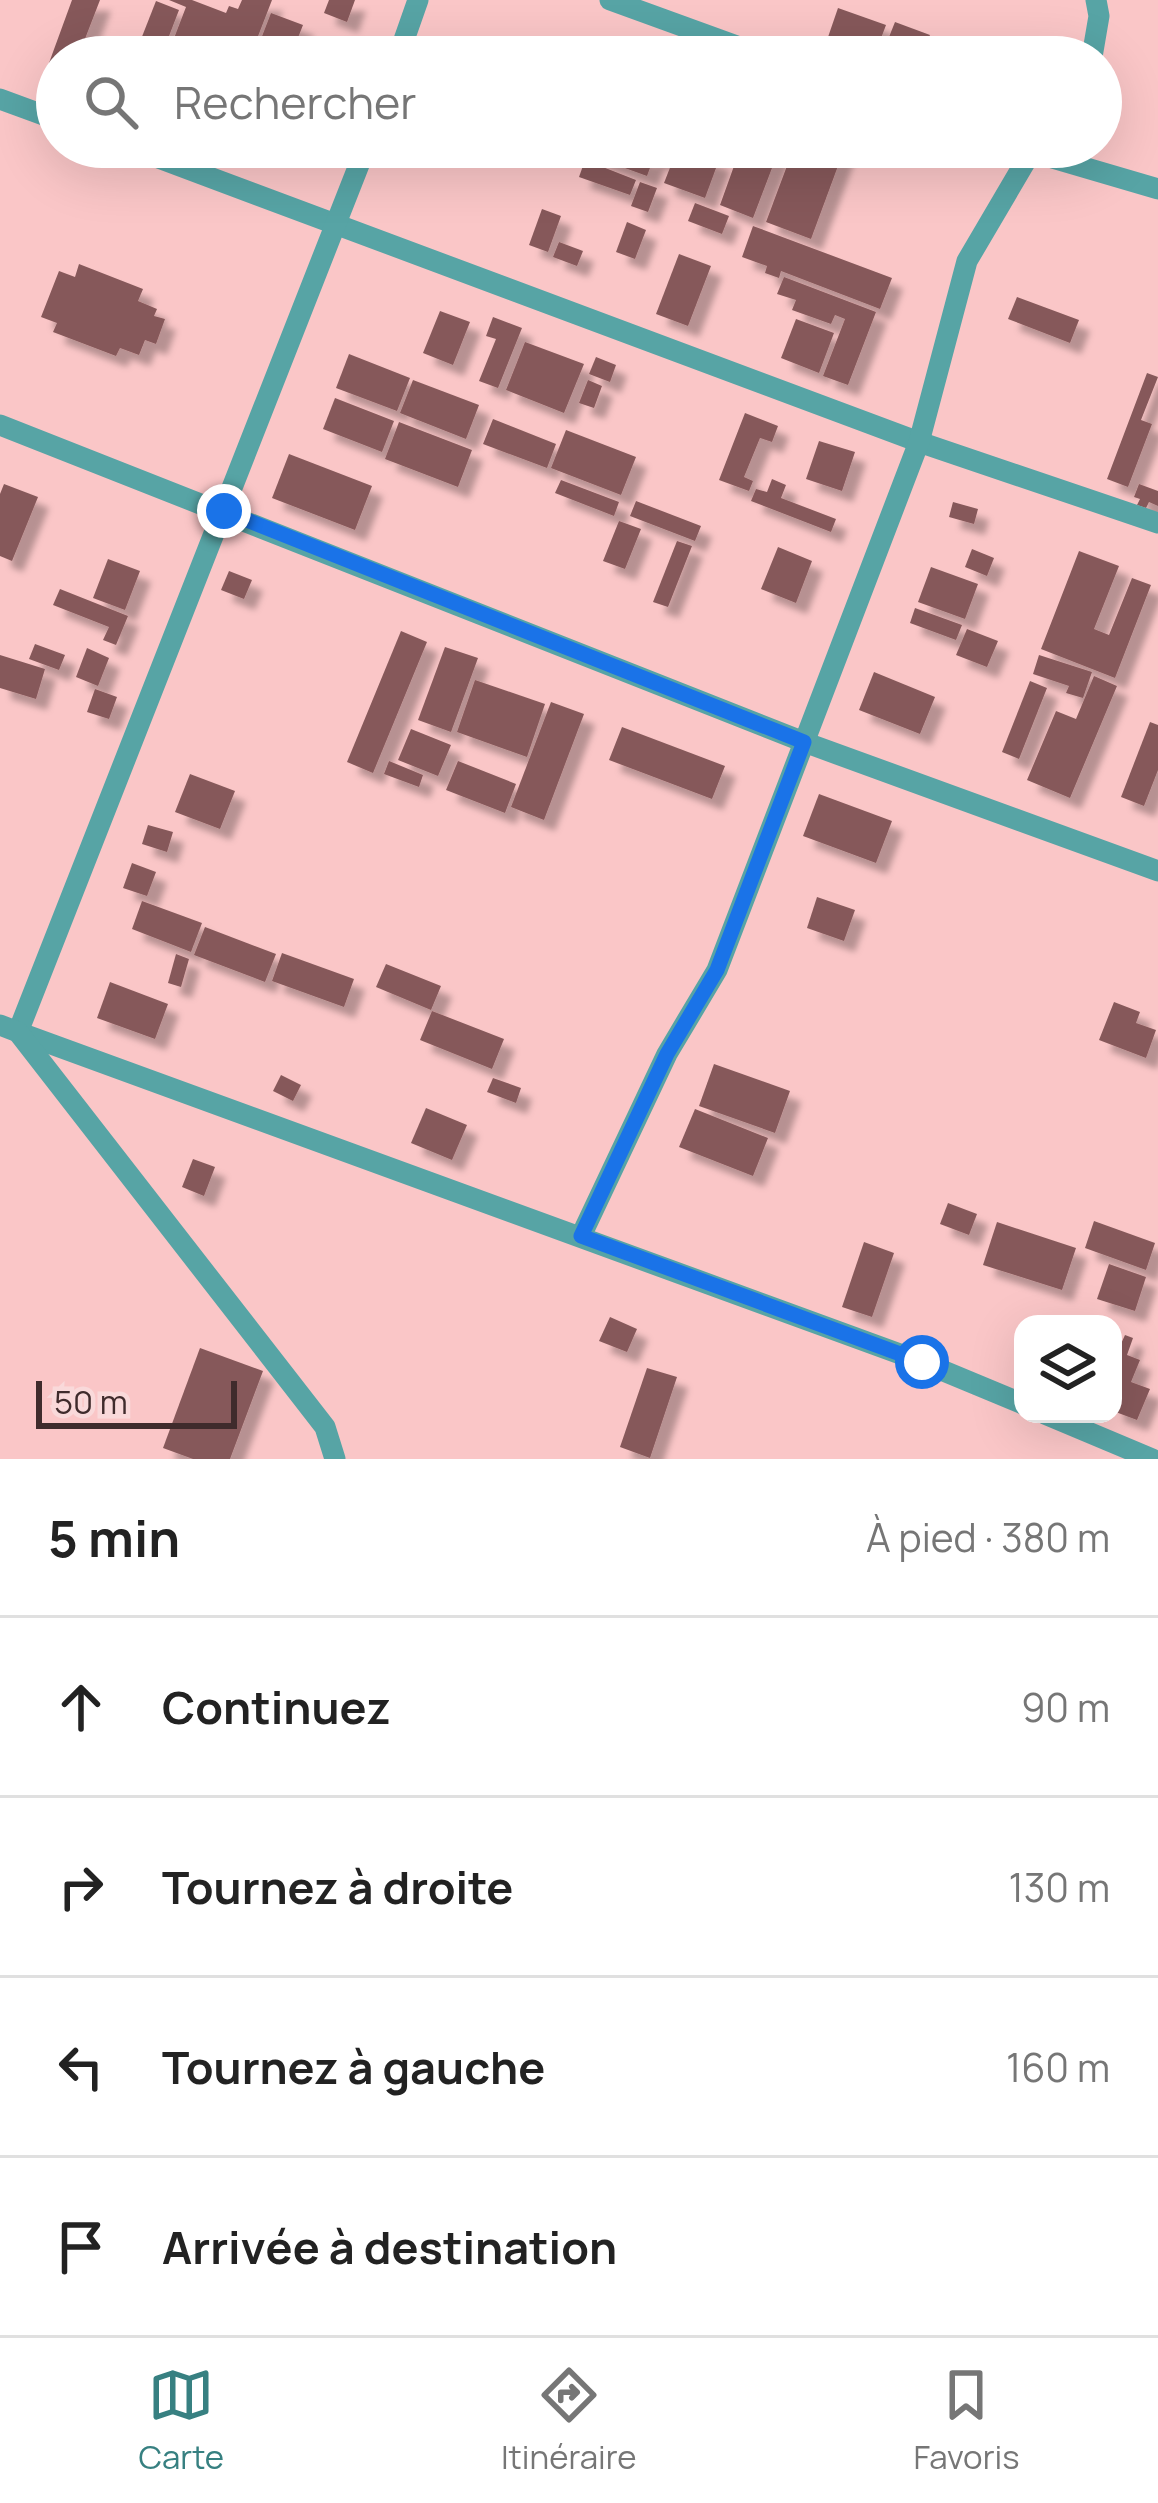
<!DOCTYPE html>
<html lang="fr">
<meta charset="utf-8">
<style>
:root{--surface:#fff;--page:#f2f2f2;--text:#222;--muted:#767676;--line:#e0e0e0;--accent:#378081}
body{margin:0;font-family:Manrope,sans-serif;background:var(--page);color:var(--text)}
.controls{position:absolute;right:36px;bottom:36px;display:grid;overflow:hidden;border-radius:24px;box-shadow:0 12px 48px #0002}
.controls button{width:108px;height:108px;display:grid;place-items:center;padding:0;border:0;border-bottom:3px solid var(--line);background:var(--surface);color:var(--text);font:60px sans-serif}
.scale{position:absolute;left:36px;bottom:30px;width:201px;box-sizing:border-box;padding-left:12px;border:6px solid #3f2b2c;border-top:0;font-size:33px;line-height:42px;white-space:nowrap;color:#3f2b2c;-webkit-text-stroke:9px #f9d9da;paint-order:stroke}
.stop{position:absolute;width:36px;height:36px;margin:-27px;border:9px solid #1a73e8;border-radius:50%;background:#fff}
.stop.end{background:#1a73e8;border-color:#fff;box-shadow:0 3px 12px #0008}
.list{margin:0;padding:0;list-style:none}
h2{display:flex;justify-content:space-between;align-items:center;height:156px;margin:0;padding:0 48px;font-size:51px}
h2 small{font-size:39px;font-weight:400;color:var(--muted)}
.list li{display:grid;grid-template-columns:78px 1fr auto;gap:36px;align-items:center;box-sizing:border-box;height:180px;padding:0 48px;border-top:3px solid var(--line)}
.list b{display:block;font-size:45px;white-space:nowrap}
.list em{font-size:39px;font-style:normal;color:var(--muted)}
.icon{flex:none;width:66px;height:66px;fill:none;stroke:currentColor;stroke-width:2;stroke-linecap:round;stroke-linejoin:round}
.map{position:relative;flex:none;width:1158px;height:1459px;overflow:hidden}
.search{position:absolute;background:var(--surface);box-shadow:0 12px 48px #0002;left:36px;right:36px;top:36px;height:132px;display:flex;align-items:center;gap:30px;box-sizing:border-box;padding:0 42px;border-radius:66px;color:var(--muted);font-size:45px}
.sheet{height:876px;background:var(--surface)}
nav{display:flex;justify-content:space-around;align-items:center;box-sizing:border-box;height:168px;border-top:3px solid var(--line);background:var(--surface);font-size:33px;color:var(--muted)}
nav a{display:grid;justify-items:center;gap:6px}
nav .on{color:var(--accent)}
.map>svg:first-child{display:block}
.building{fill:#86595a;filter:url(#shadow)}
.lines{fill:none;stroke-linecap:round;stroke-linejoin:round}
.street{stroke:#57a4a5;stroke-width:21}
.route{stroke:#1a73e8;stroke-width:15}
</style>
<div class="map">
<svg width="1158" height="1459" viewBox="0 0 1158 1459">
<defs>
<filter id="shadow"><feDropShadow dx="11" dy="11" stdDeviation="3" flood-color="#0004"/></filter>
</defs>
<rect width="100%" height="100%" fill="#fac6c7"/>
<g class="building">
<polygon points="72,0 100,0 78,57 57,57 57,66 49,63"/>
<polygon points="169,0 192,0 226,13 229,6 238,9 242,0 272,0 250,57 199,57 171,46 186,7"/>
<polygon points="329,0 355,0 347,22 324,13"/>
<polygon points="156,1 179,10 161,57 134,57"/>
<polygon points="838,8 886,25 874,57 811,50 816,36 827,40"/>
<polygon points="271,13 303,25 292,53 302,57 254,57"/>
<polygon points="895,22 930,35 921,57 881,57"/>
<polygon points="588,147 623,147 647,156 650,147 672,147 666,161 654,157 647,176 586,154"/>
<polygon points="678,147 719,160 705,198 664,183"/>
<polygon points="733,147 780,147 753,218 720,205 734,166 726,163"/>
<polygon points="794,147 845,147 811,239 766,222"/>
<polygon points="585,160 636,180 630,195 579,177"/>
<polygon points="640,182 657,188 648,212 631,206"/>
<polygon points="695,203 729,216 722,234 688,221"/>
<polygon points="542,209 561,216 548,252 529,245"/>
<polygon points="627,222 646,230 635,259 616,252"/>
<polygon points="753,226 892,278 880,309 781,271 779,278 765,273 767,266 742,257"/>
<polygon points="559,242 583,251 577,266 553,257"/>
<polygon points="679,254 711,266 688,326 656,314"/>
<polygon points="79,264 143,289 138,301 157,309 154,316 165,319 156,344 145,340 139,355 120,348 116,356 53,332 57,323 41,317 59,271 75,277"/>
<polygon points="784,277 876,312 848,385 823,376 845,319 835,315 831,324 792,310 796,300 777,294"/>
<polygon points="1017,297 1079,320 1070,343 1008,319"/>
<polygon points="440,311 470,322 453,365 423,353"/>
<polygon points="493,317 522,328 498,388 479,381 496,339 486,336"/>
<polygon points="796,319 834,333 819,373 781,358"/>
<polygon points="525,342 584,364 564,413 506,390"/>
<polygon points="349,354 410,378 397,411 336,388"/>
<polygon points="596,357 616,365 610,382 589,374"/>
<polygon points="1147,373 1158,377 1141,420 1152,424 1128,487 1107,479"/>
<polygon points="413,380 479,405 466,439 400,413"/>
<polygon points="588,380 602,386 594,408 579,403"/>
<polygon points="335,398 394,421 382,452 323,429"/>
<polygon points="745,413 778,426 772,442 760,438 744,477 753,481 749,491 719,480"/>
<polygon points="493,419 556,444 547,468 483,444"/>
<polygon points="399,422 472,450 458,487 385,459"/>
<polygon points="566,430 636,457 621,495 551,468"/>
<polygon points="819,441 855,452 842,491 806,479"/>
<polygon points="289,454 372,486 355,530 272,498"/>
<polygon points="772,479 786,485 781,498 836,519 831,532 751,501 756,489 767,492"/>
<polygon points="561,480 619,502 614,516 555,493"/>
<polygon points="4,484 38,497 12,561 0,556 0,494"/>
<polygon points="1139,484 1158,491 1158,506 1149,502 1146,508 1137,505 1140,499 1134,497"/>
<polygon points="636,501 701,526 695,541 630,516"/>
<polygon points="953,502 978,509 974,524 949,517"/>
<polygon points="619,521 641,529 625,569 603,561"/>
<polygon points="677,541 692,546 668,607 653,602"/>
<polygon points="778,547 812,561 796,603 761,589"/>
<polygon points="972,549 994,558 987,576 965,567"/>
<polygon points="1079,551 1119,566 1094,629 1109,635 1132,578 1151,585 1115,678 1041,649"/>
<polygon points="108,559 140,571 125,610 93,598"/>
<polygon points="931,567 978,584 965,619 918,602"/>
<polygon points="229,571 252,580 244,599 221,590"/>
<polygon points="60,589 128,616 116,645 103,640 109,627 53,605"/>
<polygon points="915,608 962,625 956,640 910,623"/>
<polygon points="967,629 998,641 987,667 956,655"/>
<polygon points="401,631 427,642 373,773 347,762"/>
<polygon points="35,644 65,655 59,670 29,659"/>
<polygon points="445,647 478,658 451,732 418,720"/>
<polygon points="87,648 109,658 98,686 76,677"/>
<polygon points="0,655 45,669 36,699 0,688"/>
<polygon points="1039,655 1092,672 1083,698 1066,693 1069,686 1033,674"/>
<polygon points="874,672 935,697 920,734 859,710"/>
<polygon points="1094,676 1117,686 1070,798 1027,780 1056,711 1076,719"/>
<polygon points="475,680 545,704 527,757 457,732"/>
<polygon points="1030,681 1047,688 1019,759 1002,752"/>
<polygon points="95,689 117,697 109,719 87,712"/>
<polygon points="551,702 584,714 544,820 511,807"/>
<polygon points="1150,722 1158,725 1158,770 1144,806 1121,797"/>
<polygon points="622,727 725,766 712,799 609,760"/>
<polygon points="411,729 451,745 438,776 398,760"/>
<polygon points="389,761 423,775 419,787 384,774"/>
<polygon points="458,761 516,784 505,813 446,790"/>
<polygon points="190,774 235,791 220,829 175,812"/>
<polygon points="819,794 892,821 876,863 803,836"/>
<polygon points="148,825 173,832 167,852 142,844"/>
<polygon points="132,863 156,872 147,896 123,888"/>
<polygon points="817,897 855,910 844,941 807,928"/>
<polygon points="142,901 202,923 191,952 132,929"/>
<polygon points="205,927 276,954 265,982 194,955"/>
<polygon points="282,953 354,979 344,1007 272,981"/>
<polygon points="176,954 189,959 181,987 168,983"/>
<polygon points="386,964 441,986 431,1010 376,987"/>
<polygon points="110,982 168,1004 155,1039 97,1018"/>
<polygon points="1114,1002 1140,1012 1136,1023 1156,1030 1146,1058 1099,1040"/>
<polygon points="432,1011 504,1039 492,1069 420,1040"/>
<polygon points="714,1064 790,1091 775,1133 699,1106"/>
<polygon points="281,1075 301,1085 293,1101 273,1091"/>
<polygon points="493,1078 521,1088 516,1103 487,1092"/>
<polygon points="426,1108 467,1125 452,1160 411,1143"/>
<polygon points="695,1109 768,1138 753,1176 679,1147"/>
<polygon points="193,1159 215,1167 204,1196 182,1187"/>
<polygon points="948,1203 977,1214 969,1235 940,1224"/>
<polygon points="1094,1221 1155,1243 1146,1270 1085,1248"/>
<polygon points="997,1222 1076,1248 1062,1290 983,1265"/>
<polygon points="864,1242 894,1253 872,1317 842,1307"/>
<polygon points="1109,1264 1146,1277 1135,1311 1097,1299"/>
<polygon points="610,1317 637,1329 627,1352 599,1341"/>
<polygon points="1125,1335 1133,1338 1127,1355 1140,1360 1131,1382 1150,1389 1137,1420 1113,1411 1113,1343 1120,1346"/>
<polygon points="200,1348 263,1371 230,1459 193,1459 163,1448"/>
<polygon points="647,1368 677,1377 650,1458 620,1447"/>
</g>
<g class="lines">
<g class="street">
<polyline points="610,0 767,57"/>
<polyline points="398,57 418,0"/>
<polyline points="1092,57 1099,16 1096,0"/>
<polyline points="0,99 57,120"/>
<polyline points="129,147 919,442 1158,523"/>
<polyline points="366,147 18,1032 922,1362 1023,1404"/>
<polyline points="1015,147 1158,189"/>
<polyline points="0,425 804,742 1158,871"/>
<polyline points="0,1025 18,1032 325,1427 335,1459"/>
<polyline points="581,1236 667,1054 717,970 919,442 967,261 1034,147"/>
<polyline points="1045,1414 1152,1459"/>
</g>
</g>
<g class="lines">
<polyline class="route" points="224,511 804,742 717,970 667,1054 581,1236 922,1362"/>
</g>
</svg>
<div class="controls">
<button><svg class="icon" aria-label="layers" viewBox="0 0 24 24"><path d="M12 4l9 5-9 5-9-5zM3 14l9 5 9-5"/></svg></button>
</div>
<div class="scale">50 m</div>
<div class="stop" style="left:922px;top:1362px"></div>
<div class="stop end" style="left:224px;top:511px"></div>
<div class="search"><svg class="icon" aria-label="search" viewBox="0 0 24 24"><circle cx="10" cy="10" r="6"/><path d="M15 15l6 6"/></svg>Rechercher</div>
</div>
<section class="sheet">
<h2>5 min<small>À pied · 380 m</small></h2>
<ul class="list">
<li><svg class="icon" aria-label="ahead" viewBox="0 0 24 24"><path d="M12 20V5M6 11l6-6 6 6"/></svg><div><b>Continuez</b></div><em>90 m</em></li>
<li><svg class="icon" aria-label="right" viewBox="0 0 24 24"><path d="M7 20v-9h11M14 6l5 5-5 5"/></svg><div><b>Tournez à droite</b></div><em>130 m</em></li>
<li><svg class="icon" aria-label="left" viewBox="0 0 24 24"><path d="M17 20v-9H6M10 6l-5 5 5 5"/></svg><div><b>Tournez à gauche</b></div><em>160 m</em></li>
<li><svg class="icon" aria-label="arrive" viewBox="0 0 24 24"><path d="M6 21V4h12l-3 4 3 4H6"/></svg><div><b>Arrivée à destination</b></div></li>
</ul>
</section>
<nav>
<a class="on"><svg class="icon" aria-label="map" viewBox="0 0 24 24"><path d="M3 6l6-2 6 2 6-2v14l-6 2-6-2-6 2zM9 4v14M15 6v14"/></svg>Carte</a>
<a><svg class="icon" aria-label="directions" viewBox="0 0 24 24"><path d="M12 3l9 9-9 9-9-9zM9 14v-3h6M13 9l2 2-2 2"/></svg>Itinéraire</a>
<a><svg class="icon" aria-label="saved" viewBox="0 0 24 24"><path d="M7 4h10v16l-5-4-5 4z"/></svg>Favoris</a>
</nav>
